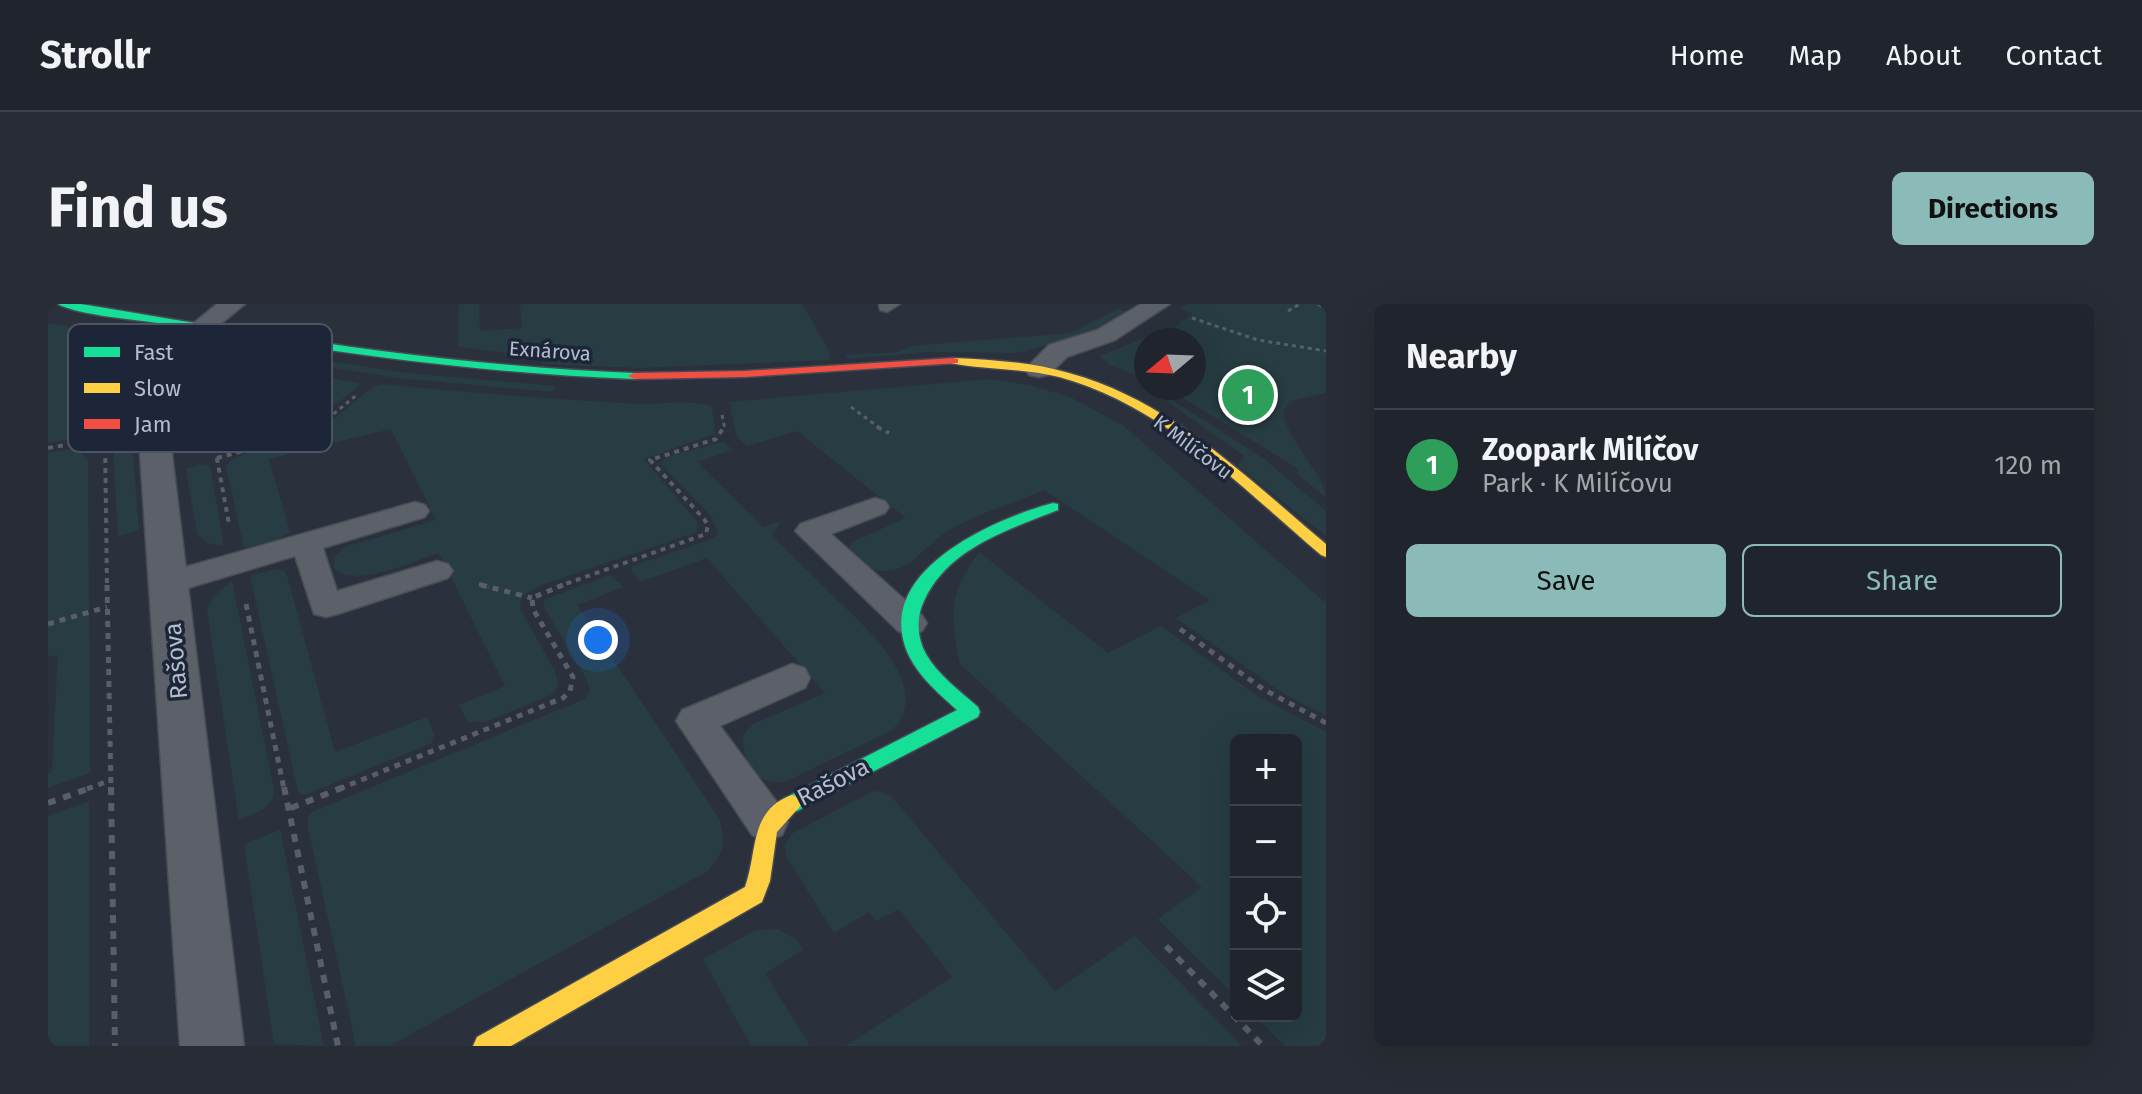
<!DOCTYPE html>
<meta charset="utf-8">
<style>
:root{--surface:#20252d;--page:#282d35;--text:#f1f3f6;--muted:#a2a5aa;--line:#3d4249;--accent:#8bbbb9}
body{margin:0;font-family:"Fira Sans",sans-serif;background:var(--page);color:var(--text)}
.controls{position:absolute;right:24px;bottom:24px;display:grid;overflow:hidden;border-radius:12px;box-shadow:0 8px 32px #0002}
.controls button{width:72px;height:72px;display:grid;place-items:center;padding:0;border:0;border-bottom:2px solid var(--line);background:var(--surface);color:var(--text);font:40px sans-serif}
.compass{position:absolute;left:1086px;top:24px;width:72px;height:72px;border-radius:50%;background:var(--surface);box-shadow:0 8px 32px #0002;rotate:251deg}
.you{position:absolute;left:550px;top:336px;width:28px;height:28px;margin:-20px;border:6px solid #fff;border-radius:50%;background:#1a73e8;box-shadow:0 0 0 12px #1a73e833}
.badge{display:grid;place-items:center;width:52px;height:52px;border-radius:50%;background:var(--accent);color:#fff;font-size:26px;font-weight:700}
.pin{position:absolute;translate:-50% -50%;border:4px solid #fff;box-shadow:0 2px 8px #0006}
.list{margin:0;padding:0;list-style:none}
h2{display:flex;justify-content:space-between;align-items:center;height:104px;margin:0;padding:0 32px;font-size:34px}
h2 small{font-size:26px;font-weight:400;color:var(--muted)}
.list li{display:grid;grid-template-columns:52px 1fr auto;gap:24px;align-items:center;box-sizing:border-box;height:112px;padding:0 32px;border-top:2px solid var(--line)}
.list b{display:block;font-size:30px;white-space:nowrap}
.list p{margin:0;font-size:26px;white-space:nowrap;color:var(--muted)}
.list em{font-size:26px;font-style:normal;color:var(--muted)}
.actions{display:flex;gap:16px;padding:24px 32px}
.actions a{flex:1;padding:18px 0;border:2px solid var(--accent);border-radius:12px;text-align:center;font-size:28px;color:var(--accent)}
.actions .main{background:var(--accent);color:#111}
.icon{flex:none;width:44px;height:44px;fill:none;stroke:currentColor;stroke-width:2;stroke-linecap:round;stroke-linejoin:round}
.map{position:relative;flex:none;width:1278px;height:742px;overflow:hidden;border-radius:12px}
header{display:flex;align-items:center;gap:48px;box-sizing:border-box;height:112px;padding:0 40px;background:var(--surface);border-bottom:2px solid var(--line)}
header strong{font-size:38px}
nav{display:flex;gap:44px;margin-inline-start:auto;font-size:28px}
.intro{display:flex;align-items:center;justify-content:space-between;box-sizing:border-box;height:192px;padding:0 48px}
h1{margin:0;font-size:56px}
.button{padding:20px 36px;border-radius:12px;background:var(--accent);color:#111;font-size:28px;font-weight:700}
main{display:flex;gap:48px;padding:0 48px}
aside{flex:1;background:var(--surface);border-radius:12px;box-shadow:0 8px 32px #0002}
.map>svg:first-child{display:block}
.green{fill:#273d43}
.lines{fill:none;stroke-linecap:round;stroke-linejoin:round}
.lane-casing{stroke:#474c54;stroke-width:3}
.street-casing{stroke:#474c54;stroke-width:3}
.fast-casing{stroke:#474c54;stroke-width:3}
.slow-casing{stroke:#474c54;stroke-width:3}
.jam-casing{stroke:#474c54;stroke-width:3}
.path-far3{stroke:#595f66;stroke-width:3;stroke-dasharray:4 4;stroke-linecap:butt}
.path-far2{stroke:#595f66;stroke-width:4;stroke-dasharray:5 5;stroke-linecap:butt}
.path-far1{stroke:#595f66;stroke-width:5;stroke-dasharray:6 6;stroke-linecap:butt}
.path{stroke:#595f66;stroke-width:6;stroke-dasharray:8 8;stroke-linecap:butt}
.lane{fill:#5b6069;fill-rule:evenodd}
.street{fill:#5b6069;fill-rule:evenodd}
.fast{fill:#16e098;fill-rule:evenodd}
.slow{fill:#ffcf43;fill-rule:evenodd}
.jam{fill:#f24e42;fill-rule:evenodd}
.labels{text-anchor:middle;stroke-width:7;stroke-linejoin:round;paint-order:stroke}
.far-street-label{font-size:20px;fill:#b5bdcc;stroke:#1d2638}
.street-label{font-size:24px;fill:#b5bdcc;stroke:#1d2638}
.key{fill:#1d2638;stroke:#4b5364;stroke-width:2}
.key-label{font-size:22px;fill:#b5bdcc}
</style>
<header>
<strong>Strollr</strong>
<nav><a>Home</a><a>Map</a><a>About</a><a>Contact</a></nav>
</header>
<div class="intro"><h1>Find us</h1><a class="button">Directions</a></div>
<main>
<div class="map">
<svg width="1278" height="742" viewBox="0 0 1278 742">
<rect width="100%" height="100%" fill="#2b313c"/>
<g class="green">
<polygon points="411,0 431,0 432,27 474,24 472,0 754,0 781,47 782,56 590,64 494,60 498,53 410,43"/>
<path d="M1140,0h138v89l-36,8 -7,11c4,29 43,65 43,85l-28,-22 -1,-7 -130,-80h27v-48h-48v39l-38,-15 -8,-8 54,-22 9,3 29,-24 -12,-4z"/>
<polygon points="1071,5 1084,10 1040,30 969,49 881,48 800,55 798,51 850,48 863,42 1022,29"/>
<polygon points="0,19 131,41 137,43 140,66 54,130 0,139"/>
<polygon points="273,56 359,69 507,82 505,88 349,74 242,57"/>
<polygon points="245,66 314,80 250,130 177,146 170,115 234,67"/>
<path d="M942,75l40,6 42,13 52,28 202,177v112l-42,-21 -108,-76 34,-18 -166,-110c-30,13 -64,23 -93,39 -27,14 -42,51 -79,40 -10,-2 -19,-11 -23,-19l3,-8 54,-24 -109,-87 -50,15 -10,-9 -8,-35z"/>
<path d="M335,80c86,9 171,15 257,20 18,0 57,-5 72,3l3,27 -71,25 54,64 -1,9 -156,53 -19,11 -2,10 2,6 32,57 4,16 -5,9 -67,28h-18l-9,-17 46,-19 -66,-133c-25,8 -88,37 -106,14l2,-11 10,-9 91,-27 -45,-91 -63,15 -3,-18 49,-40z"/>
<polygon points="1121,94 1215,154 1278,207 1278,232 1190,162 1196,152 1116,95"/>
<path d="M258,136h6l2,8 -45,11 21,73 -13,8 -33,8 -18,-82c11,-16 61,-22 80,-26z"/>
<polygon points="84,139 91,226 70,232 65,144"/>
<path d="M671,139h6l8,7 -36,12 66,65 18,-6 -9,15c21,20 42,41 62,61 29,28 102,90 58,133l-107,52c-29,4 -43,-20 -42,-47l10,-11 72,-31 -118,-135 -67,24 -9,-12 2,-4 79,-27 6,-5 -6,-17 -51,-53 5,-7z"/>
<polygon points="30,144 40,157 42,469 0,484 0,470 4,468 10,351 0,353 0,149"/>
<polygon points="156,160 162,162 176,242 160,239 149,230 138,165"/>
<path d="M931,248l129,101 53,-27 98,71 67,35v314h-41l-30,-30h41v-276h-60v257l-78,-78 44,-32 -242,-223c-10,-52 -12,-69 19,-112z"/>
<polygon points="227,265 238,268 287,448 379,413 386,430 384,439 257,491 250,488 202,272"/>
<path d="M562,271l14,12 -47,18 141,212c9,20 6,39 -10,54l-319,175h-33l-48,-218v-12l6,-5 271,-112 5,-9 -3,-10 -42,-71 -2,-9z"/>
<path d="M184,277l42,209c-1,20 -19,23 -35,30l-32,-210 7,-14z"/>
<polygon points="831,487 844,493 1007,687 1087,632 1194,742 798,742 904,673 851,605 828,617 821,608 786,629 738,552 737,540 745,529 823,488"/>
<polygon points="41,497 41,742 0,742 0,512"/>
<polygon points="232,526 276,742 226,740 196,540"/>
<polygon points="729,625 749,636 755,646 717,669 762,742 703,742 655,655 708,626"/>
</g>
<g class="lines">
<g class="lane-casing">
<g id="lane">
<polygon points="831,0 852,0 839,8 832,6"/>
<polygon points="827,194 837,197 841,203 837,209 783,230 874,311 879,319 874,327 862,331 850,327 747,227 752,220"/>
<polygon points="367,198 377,201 381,207 377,213 275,244 289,287 389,257 400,260 405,267 400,274 290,310 278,313 266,310 247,252 120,290 109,287 104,279 109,271"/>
<polygon points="744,360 757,364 762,374 757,384 672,422 734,505 740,518 734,531 719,537 704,531 628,417 634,406"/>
</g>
</g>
<g class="street-casing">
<g id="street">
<polygon points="169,0 197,0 164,27 146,27 142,22"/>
<polygon points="1093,0 1122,0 1067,36 1019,53 1001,71 991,73 981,71 977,65 1001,41 1049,26"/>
<path d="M241,28l9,3 4,5 -4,5c-42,30 -104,60 -126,109l72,592h-64l-40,-592c28,-56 89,-86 140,-119z"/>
</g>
</g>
<g class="fast-casing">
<g id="fast">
<path d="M10,0h23c184,31 366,62 553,69l6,3 -6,3c-158,-6 -313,-28 -469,-55 -25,-4 -89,-9 -107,-20z"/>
<path d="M1005,199l5,1v6c-50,20 -110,38 -134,91 -8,16 -7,37 2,53 12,21 34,37 52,53l2,5 -2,5 -179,93 -7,3 -7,-3 -3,-6 3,-6 172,-88c-21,-19 -45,-39 -53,-67 -22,-76 93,-125 149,-140z"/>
</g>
</g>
<g class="slow-casing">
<g id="slow">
<path d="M906,54c39,2 77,4 115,15 101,27 179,106 257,171v13l-5,-2c-79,-67 -158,-150 -262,-178 -36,-9 -73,-7 -109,-14v-4z"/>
<path d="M744,491l7,3 3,6 -25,28 -7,49 -8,21 -251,144h-38l4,-9 268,-150c13,-36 4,-77 47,-92z"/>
</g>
</g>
<g class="jam-casing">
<polygon id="jam" points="906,54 910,55 910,59 696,73 586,75 580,72 586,69 696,67"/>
</g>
<g class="path-far3">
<polyline points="1270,0 1278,5"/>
<polyline points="1240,7 1252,0"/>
<polyline points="1144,14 1210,36 1278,47"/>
<polyline points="803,103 833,125"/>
<polyline points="674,111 677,125"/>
<polyline points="267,125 310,90"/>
</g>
<g class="path-far2">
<polyline points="829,123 841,129"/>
<polyline points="57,134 59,283"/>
<polyline points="0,144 57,134 67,127"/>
<polyline points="167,144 181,220"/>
<polyline points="169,154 260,130 269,123"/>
<polyline points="431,280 441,283"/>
<polyline points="509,283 658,230 660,221 656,215 602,156 668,135 676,123"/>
</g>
<g class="path-far1">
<polyline points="59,281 63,485"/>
<polyline points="433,281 484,294"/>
<polyline points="198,300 236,485"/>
<polyline points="0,320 59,303"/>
<polyline points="1132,325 1215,385 1278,419"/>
<polyline points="39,485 63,476"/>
<polyline points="291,485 515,394 522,387 525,373 485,305 484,294 515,281"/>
</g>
<g class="path">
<polyline points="63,483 67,742"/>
<polyline points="236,483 290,742"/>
<polyline points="0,499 45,483"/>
<polyline points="243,504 296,483"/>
<polyline points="1118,642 1215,742"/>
</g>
<use href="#lane" class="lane"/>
<use href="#street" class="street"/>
<use href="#fast" class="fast"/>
<use href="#slow" class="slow"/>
<use href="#jam" class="jam"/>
</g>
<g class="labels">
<g class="far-street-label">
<text transform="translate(502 47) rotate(4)" y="7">Exnárova</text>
<text transform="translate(1145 143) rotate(37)" y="7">K Milíčovu</text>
</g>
<g class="street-label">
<text transform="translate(128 357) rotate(-95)" y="8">Rašova</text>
<text transform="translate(785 478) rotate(-27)" y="8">Rašova</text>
</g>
</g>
<rect x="20" y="20" width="264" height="128" rx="12" class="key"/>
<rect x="36" y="43" width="36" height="10" fill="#16e098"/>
<rect x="36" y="79" width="36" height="10" fill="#ffcf43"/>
<rect x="36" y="115" width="36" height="10" fill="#f24e42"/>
<g class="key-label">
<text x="86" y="56">Fast</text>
<text x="86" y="92">Slow</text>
<text x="86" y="128">Jam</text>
</g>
</svg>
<div class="controls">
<button>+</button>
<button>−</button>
<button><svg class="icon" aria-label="locate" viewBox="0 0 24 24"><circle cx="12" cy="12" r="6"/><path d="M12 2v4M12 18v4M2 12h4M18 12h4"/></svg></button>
<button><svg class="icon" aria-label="layers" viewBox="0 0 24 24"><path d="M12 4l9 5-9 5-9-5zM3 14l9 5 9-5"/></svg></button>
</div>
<svg class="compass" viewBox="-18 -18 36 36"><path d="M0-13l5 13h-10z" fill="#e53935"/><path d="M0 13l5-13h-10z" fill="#a2a5aa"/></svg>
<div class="you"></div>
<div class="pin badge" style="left:1200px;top:91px;background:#2e9e5b">1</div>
</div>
<aside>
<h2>Nearby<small></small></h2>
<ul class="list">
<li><span class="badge" style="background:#2e9e5b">1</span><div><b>Zoopark Milíčov</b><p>Park · K Milíčovu</p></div><em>120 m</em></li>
</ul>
<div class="actions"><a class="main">Save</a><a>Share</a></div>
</aside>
</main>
